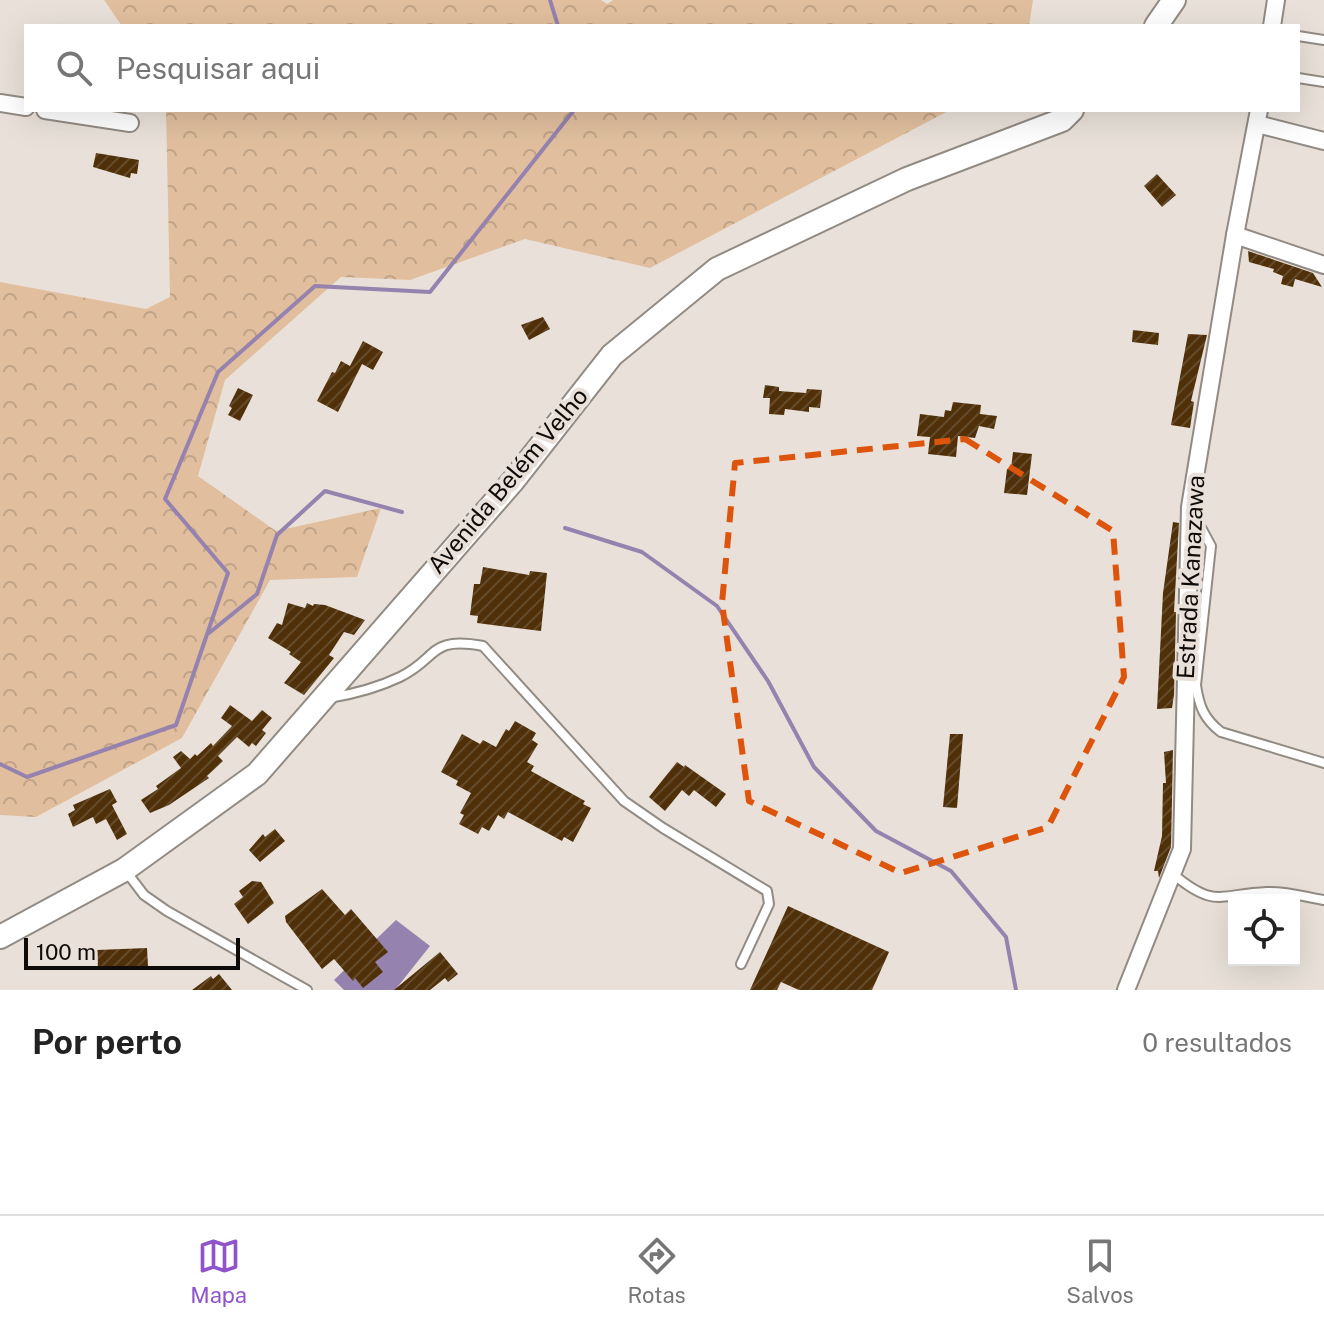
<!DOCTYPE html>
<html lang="pt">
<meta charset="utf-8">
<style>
:root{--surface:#fff;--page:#f6f6f6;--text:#222;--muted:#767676;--line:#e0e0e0;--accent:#8f53ca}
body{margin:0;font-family:"Public Sans",sans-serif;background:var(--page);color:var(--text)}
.controls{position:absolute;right:24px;bottom:24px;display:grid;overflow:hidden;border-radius:0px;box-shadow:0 8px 32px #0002}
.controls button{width:72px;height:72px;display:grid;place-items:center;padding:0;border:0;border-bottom:2px solid var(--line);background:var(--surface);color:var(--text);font:40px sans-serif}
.scale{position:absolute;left:24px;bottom:20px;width:216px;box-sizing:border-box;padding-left:8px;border:4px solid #0e0b09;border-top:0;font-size:22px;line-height:28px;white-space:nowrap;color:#0e0b09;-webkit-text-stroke:6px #e9e1d9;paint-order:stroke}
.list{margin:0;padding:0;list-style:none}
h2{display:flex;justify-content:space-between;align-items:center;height:104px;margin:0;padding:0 32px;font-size:34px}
h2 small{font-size:26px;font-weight:400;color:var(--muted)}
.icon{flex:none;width:44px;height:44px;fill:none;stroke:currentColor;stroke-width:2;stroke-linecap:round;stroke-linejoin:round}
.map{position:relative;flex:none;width:1324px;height:990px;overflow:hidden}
.search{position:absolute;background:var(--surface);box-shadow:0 8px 32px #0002;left:24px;right:24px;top:24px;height:88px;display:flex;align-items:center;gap:20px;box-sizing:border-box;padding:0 28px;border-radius:0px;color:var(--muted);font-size:30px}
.sheet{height:224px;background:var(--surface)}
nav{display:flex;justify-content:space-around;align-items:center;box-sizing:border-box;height:112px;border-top:2px solid var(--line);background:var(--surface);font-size:22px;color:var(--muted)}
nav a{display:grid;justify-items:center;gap:4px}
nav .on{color:var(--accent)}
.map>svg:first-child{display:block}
.forest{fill:url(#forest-crowns)}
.water{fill:#9582ae}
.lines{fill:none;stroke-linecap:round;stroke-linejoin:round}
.stream{stroke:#9582ae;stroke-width:4}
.building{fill:url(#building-hatch)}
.service-casing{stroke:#928b84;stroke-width:12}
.minor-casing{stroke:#928b84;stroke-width:20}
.secondary-casing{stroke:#928b84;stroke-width:26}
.service{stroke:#fff;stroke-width:8}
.minor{stroke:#fff;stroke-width:16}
.secondary{stroke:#fff;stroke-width:22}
.marked{fill:none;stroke:#dd550c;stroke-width:6;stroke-dasharray:16 10;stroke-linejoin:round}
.labels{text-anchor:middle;stroke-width:8;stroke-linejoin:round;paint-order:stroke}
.street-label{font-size:24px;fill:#0e0b09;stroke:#e9e1d9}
</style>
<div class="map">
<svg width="1324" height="990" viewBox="0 0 1324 990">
<defs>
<pattern id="forest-crowns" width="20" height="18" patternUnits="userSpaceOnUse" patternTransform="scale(2)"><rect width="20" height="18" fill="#e1bf9e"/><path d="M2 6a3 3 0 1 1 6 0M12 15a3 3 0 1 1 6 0" fill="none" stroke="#c0a387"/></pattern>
<pattern id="building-hatch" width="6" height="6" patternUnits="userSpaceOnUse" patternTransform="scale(2)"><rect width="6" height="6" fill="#4f3009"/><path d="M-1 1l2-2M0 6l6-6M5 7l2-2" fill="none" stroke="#644b2b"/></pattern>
</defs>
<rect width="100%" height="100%" fill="#e9e1d9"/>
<g class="forest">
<polygon points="104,0 601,0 607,4 613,0 1033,0 1029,26 122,26"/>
<polygon points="166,110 950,110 650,268 525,239 410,280 341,277 225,380 198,476 276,531 381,508 357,577 270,580 182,738 36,817 0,815 0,282 146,309 170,297"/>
</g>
<polygon class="water" points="396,920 430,946 395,990 344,990 334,980"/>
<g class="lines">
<g class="stream">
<polyline points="550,0 558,26"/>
<polyline points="565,528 642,552 717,606 768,681 814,767 876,831 951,871 1006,937 1016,990"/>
<polyline points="209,633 257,594 277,535 325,491 402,512"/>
<polyline points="0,764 27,777 176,725 228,573 165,499 218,372 315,286 430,292 574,110"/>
</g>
</g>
<g class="building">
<polygon points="96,153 139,160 137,174 131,173 130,178 93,167"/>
<polygon points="1157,174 1176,195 1162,207 1144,186"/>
<polygon points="1248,251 1313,273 1322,287 1295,279 1293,287 1281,284 1283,276 1273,272 1274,269 1249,262"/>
<polygon points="543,317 550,329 529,340 521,325"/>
<polygon points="1133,330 1159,333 1158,345 1132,342"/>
<polygon points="1188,334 1207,335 1191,401 1194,402 1190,428 1171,425"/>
<polygon points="363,341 383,352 373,370 362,364 338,412 317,401 332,372 335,373 341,361 350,366"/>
<polygon points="765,385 779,387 779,391 806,393 807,389 822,390 820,408 809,407 809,412 785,409 784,415 769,414 770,398 763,398"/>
<polygon points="238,388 253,395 240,421 228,415 232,408 229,406"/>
<polygon points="953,402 981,405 980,414 997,416 994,429 979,426 975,438 958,436 956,457 928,454 930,437 917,436 920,414 944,417 945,410 951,411"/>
<polygon points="1013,452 1032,454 1027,495 1004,493 1007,469 1011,469"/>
<polygon points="1173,522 1179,523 1174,612 1176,612 1174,695 1172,708 1157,709 1163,593"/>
<polygon points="483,567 529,575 530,571 547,573 541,631 477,623 478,616 470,615 474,584 480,584"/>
<polygon points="288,603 305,608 307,603 313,606 314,604 325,605 365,620 354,635 344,632 329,655 334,658 304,695 284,683 301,662 289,654 291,652 268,638 277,623 282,625"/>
<polygon points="230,705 252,721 262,710 272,718 262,730 266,733 256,746 252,743 249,747 237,737 218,756 223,761 207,776 209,778 169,805 150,813 141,800 158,789 156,786 181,768 173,757 181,751 190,759 195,754 197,756 211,743 213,746 232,726 221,718"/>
<polygon points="515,721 536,733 532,740 538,744 527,762 534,766 531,771 585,801 583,804 591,808 573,842 564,837 562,841 508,812 504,819 498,815 489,831 482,827 478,834 459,824 464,815 460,813 471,793 456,785 458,781 441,772 462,734 480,744 483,740 496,747 506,729 509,731"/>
<polygon points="950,734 963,734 957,808 943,807"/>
<polygon points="1173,750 1171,847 1159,878 1158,871 1154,871 1162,836 1163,783 1166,783 1164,752"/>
<polygon points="677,762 684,767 685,765 726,794 716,807 694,790 689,796 682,790 665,811 649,797"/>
<polygon points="110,789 117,802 112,805 127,834 117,840 106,819 96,824 93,817 73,827 68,814 75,810 73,805"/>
<polygon points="275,829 285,841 260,862 249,850 263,834 265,837"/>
<polygon points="252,881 261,882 274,903 248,924 234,904 243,897 239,891"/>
<polygon points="322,889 345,915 351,909 388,952 375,962 383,972 363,988 355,978 353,981 334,959 322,969 286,922 285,916"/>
<polygon points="788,906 889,952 872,990 799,990 781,982 777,990 750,990"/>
<polygon points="147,948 148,966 98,969 97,950"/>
<polygon points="440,952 458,974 448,982 445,978 430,990 394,990"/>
<polygon points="219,974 232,990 192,990 211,976 213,979"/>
</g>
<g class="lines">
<g class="service-casing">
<g id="service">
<polyline points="1298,36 1324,40"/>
<polyline points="1298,78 1324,82"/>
<path d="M1192,511l19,35 -15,139c3,21 8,34 25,47l103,31"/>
<path d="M329,698c25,-4 48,-10 71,-21 39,-19 28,-41 83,-31l141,155 39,27 104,63 2,13 -28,60"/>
<polyline points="125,870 144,895 167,911 307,990"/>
<path d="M1173,874c42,35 46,20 94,18 19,-1 39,5 57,8"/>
</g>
</g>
<g class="minor-casing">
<g id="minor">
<polyline points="1272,26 1276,0"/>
<polyline points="0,103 26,107"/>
<polyline points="45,110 130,123"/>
<polyline points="1257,124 1324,141"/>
<polyline points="1235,235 1324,265"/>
<polyline points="1126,990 1182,849 1190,507 1235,235 1259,110"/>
</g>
</g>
<g class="secondary-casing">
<g id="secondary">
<polyline points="1156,26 1174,0"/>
<polyline points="0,937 124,870 257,774 513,481 612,355 717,269 907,179 1062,120 1072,110"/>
</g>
</g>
<use href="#service" class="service"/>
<use href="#minor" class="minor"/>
<use href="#secondary" class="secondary"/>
</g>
<path class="marked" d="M965,439l148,92 11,146 -76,150 -147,46 -152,-72 -27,-198 13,-140z"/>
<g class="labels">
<g class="street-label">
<text transform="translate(508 481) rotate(-50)" y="8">Avenida Belém Velho</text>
<text transform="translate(1191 577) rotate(-87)" y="8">Estrada Kanazawa</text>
</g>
</g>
</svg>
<div class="controls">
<button><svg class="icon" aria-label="locate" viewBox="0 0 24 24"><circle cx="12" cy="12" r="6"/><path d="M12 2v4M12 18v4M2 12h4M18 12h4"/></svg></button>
</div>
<div class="scale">100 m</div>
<div class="search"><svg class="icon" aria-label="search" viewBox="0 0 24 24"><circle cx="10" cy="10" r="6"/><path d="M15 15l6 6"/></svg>Pesquisar aqui</div>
</div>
<section class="sheet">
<h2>Por perto<small>0 resultados</small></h2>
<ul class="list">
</ul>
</section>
<nav>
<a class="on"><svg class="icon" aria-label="map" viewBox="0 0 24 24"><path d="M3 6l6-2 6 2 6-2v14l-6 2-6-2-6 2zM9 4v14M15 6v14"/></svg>Mapa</a>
<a><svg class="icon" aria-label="directions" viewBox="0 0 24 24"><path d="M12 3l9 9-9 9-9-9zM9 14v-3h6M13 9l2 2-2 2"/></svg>Rotas</a>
<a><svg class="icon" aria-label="saved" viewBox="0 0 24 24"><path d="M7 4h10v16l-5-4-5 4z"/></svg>Salvos</a>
</nav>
